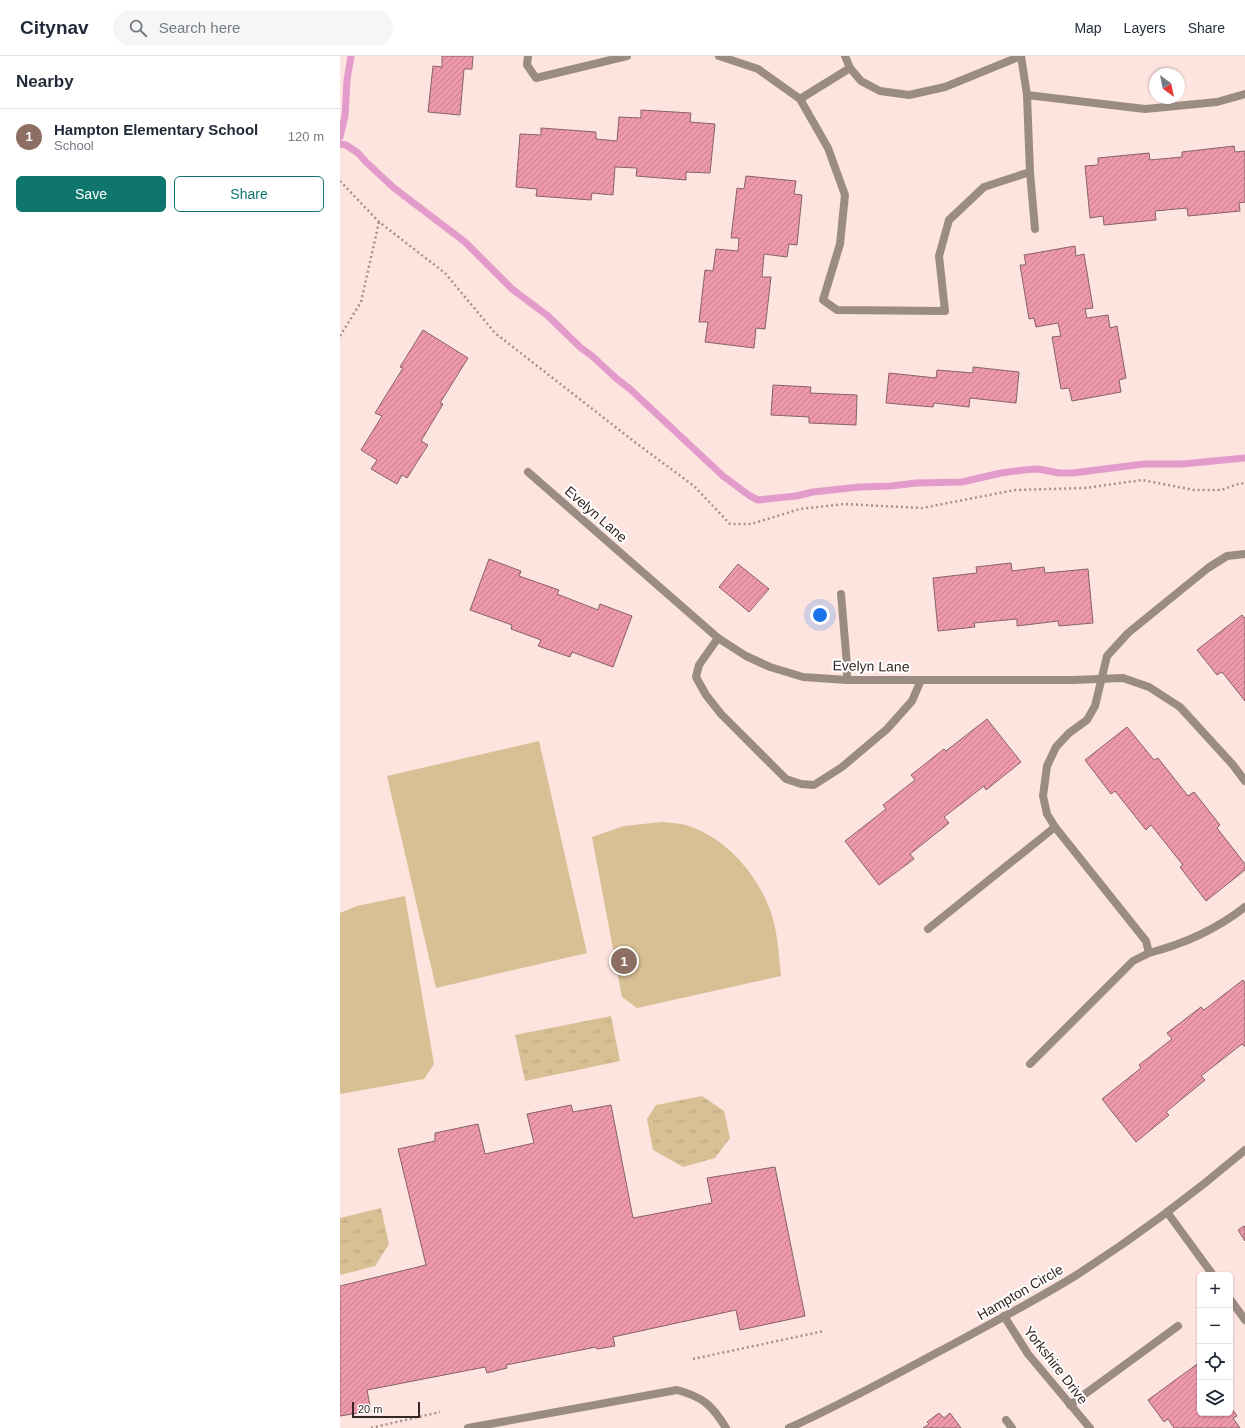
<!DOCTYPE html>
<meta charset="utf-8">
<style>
:root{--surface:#fff;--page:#f6f6f7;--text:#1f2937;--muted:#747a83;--line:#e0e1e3;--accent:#0f766e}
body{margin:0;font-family:Arial,sans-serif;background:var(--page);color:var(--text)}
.controls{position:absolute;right:12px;bottom:12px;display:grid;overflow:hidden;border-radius:6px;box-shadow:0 1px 3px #0004}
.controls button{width:36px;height:36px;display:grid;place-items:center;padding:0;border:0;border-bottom:1px solid var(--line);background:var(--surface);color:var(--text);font:20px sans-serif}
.compass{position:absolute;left:809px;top:12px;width:36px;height:36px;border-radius:50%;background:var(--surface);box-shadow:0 1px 3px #0004;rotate:147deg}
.scale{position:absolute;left:12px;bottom:10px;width:68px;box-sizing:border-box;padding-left:4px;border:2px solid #362623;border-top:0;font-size:11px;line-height:14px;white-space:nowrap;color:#362623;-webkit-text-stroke:3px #fff;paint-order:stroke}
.you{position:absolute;left:480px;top:559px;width:14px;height:14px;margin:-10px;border:3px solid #fff;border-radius:50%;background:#1a73e8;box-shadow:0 0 0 6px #1a73e833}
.badge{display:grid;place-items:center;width:26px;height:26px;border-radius:50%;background:var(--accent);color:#fff;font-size:13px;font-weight:700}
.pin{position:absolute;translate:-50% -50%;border:2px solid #fff;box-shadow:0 1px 4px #0006}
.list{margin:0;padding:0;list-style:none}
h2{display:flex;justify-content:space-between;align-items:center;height:52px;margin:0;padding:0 16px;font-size:17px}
h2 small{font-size:13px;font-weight:400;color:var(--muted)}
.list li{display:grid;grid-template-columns:26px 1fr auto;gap:12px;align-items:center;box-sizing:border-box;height:56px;padding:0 16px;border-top:1px solid var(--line)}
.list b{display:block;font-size:15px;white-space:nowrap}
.list p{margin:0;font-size:13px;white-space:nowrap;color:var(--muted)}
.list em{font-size:13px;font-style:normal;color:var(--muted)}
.actions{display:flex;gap:8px;padding:12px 16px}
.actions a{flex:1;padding:9px 0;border:1px solid var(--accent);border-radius:6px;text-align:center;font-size:14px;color:var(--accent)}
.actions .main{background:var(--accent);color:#fff}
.icon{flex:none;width:22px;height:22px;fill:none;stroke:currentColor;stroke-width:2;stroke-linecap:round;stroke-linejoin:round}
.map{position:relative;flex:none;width:905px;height:1372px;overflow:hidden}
header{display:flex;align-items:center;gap:24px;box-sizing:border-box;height:56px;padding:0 20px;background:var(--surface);border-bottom:1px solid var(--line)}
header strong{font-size:19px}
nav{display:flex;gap:22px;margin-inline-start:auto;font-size:14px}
.search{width:280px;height:36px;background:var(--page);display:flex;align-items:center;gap:10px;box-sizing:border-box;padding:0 14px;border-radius:22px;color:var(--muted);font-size:15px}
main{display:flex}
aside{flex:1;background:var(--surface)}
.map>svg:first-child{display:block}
.park{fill:url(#park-tufts)}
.pitch{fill:#d8bf94}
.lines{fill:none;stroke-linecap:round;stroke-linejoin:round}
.stream{stroke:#e39bcb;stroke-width:7}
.building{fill:url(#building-hatch);stroke:#876269}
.path{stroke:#a6908c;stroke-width:2.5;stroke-dasharray:2 3;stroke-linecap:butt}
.service{stroke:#9a8c82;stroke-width:8}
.minor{stroke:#9a8c82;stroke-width:8}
.tertiary{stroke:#9a8c82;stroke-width:8}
.labels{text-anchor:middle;stroke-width:4;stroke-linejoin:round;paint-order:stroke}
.street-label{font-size:14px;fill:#362623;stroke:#fff}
</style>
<header>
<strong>Citynav</strong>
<div class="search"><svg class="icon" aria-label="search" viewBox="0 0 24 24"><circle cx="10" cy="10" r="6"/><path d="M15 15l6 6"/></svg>Search here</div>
<nav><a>Map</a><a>Layers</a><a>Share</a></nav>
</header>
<main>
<aside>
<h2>Nearby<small></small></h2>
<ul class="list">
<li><span class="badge" style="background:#8d6e63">1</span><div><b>Hampton Elementary School</b><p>School</p></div><em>120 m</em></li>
</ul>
<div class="actions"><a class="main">Save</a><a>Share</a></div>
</aside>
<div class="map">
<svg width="905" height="1372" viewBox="0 0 905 1372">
<defs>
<pattern id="park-tufts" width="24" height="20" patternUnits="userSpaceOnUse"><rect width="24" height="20" fill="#d8bf94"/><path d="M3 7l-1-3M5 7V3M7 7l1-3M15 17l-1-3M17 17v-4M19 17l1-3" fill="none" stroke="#baa47f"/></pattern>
<pattern id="building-hatch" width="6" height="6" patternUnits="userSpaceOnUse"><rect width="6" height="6" fill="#ee98ab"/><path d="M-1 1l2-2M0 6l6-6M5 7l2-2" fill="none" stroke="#c27c8b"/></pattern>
</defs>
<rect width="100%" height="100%" fill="#fee4df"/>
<g class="park">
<polygon points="271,960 280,1005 185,1025 175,979"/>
<polygon points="362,1040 384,1055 390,1082 375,1102 343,1111 313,1094 307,1063 316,1049"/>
<polygon points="41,1152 49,1188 35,1210 0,1219 0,1162"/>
</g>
<g class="pitch">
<polygon points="199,685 247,897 96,932 47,720"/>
<path d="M322,766c8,1 19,1 27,4 40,14 72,52 84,93 5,18 6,38 8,57l-144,32 -15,-11 -30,-160 32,-11z"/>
<polygon points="65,840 94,1008 84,1023 0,1038 0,857 17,850"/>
</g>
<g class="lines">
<g class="stream">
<polyline points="0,81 5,60 7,24 11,0"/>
<polyline points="0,88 6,89 18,97 26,106 54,132 125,186 172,233 208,260 241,292 252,300 277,323 290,333 383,420 410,440 418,444 456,440 473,436 519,431 551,430 576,427 622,426 661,417 684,414 698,413 719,417 733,417 804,408 842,408 905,402"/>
</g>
</g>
<g class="building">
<polygon points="102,0 133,0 132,13 124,13 120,59 88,56 93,10 102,11"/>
<polygon points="301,54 351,57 350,66 375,68 370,117 346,116 346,124 296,120 297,112 275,111 273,139 252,137 251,144 196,140 197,133 176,131 180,78 201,79 201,72 256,76 256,83 277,85 279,61 301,62"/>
<polygon points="894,90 895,96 905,95 905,146 899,147 900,155 848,160 847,152 815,155 816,164 764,169 763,160 750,162 745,110 758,109 758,102 809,97 810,104 842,101 842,96"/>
<polygon points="406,120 456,125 454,138 462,139 457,189 449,188 447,201 424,198 422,221 431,221 425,273 416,272 414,292 365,286 368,266 359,266 365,214 373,215 376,193 398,195 399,182 391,182 397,132 404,133"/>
<polygon points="735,190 736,200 744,198 753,252 745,253 747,262 768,259 770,272 777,270 786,322 779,324 781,336 732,345 729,332 721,333 712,281 721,280 718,267 696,271 694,262 689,263 680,209 686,209 684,199"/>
<polygon points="83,274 128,302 100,347 103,348 81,385 88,389 67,422 62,419 57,428 31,413 37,404 21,394 42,360 35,357 63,312 60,311"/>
<polygon points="633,311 679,316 676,347 630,342 629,351 594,347 593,351 546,347 549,317 596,322 597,314 633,317"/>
<polygon points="433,329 471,331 470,337 517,339 516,369 469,367 469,361 431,359"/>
<polygon points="149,503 181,515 179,520 219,534 217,538 258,554 260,548 292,560 273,611 232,596 230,601 198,590 201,584 171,573 172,569 130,554"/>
<polygon points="671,507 672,515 704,511 705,517 748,513 753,567 719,570 718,565 677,570 677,563 634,567 635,571 598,575 593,522 637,517 636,511"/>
<polygon points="398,508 429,533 409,556 379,531"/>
<polygon points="902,559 905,562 905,645 882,616 877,619 857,594"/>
<polygon points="647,663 681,706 646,734 644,730 604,761 609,767 570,798 574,803 539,829 505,785 546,753 543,749 575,724 571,719 604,693 606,695"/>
<polygon points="787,671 814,704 818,702 848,740 854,736 880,769 877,772 905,808 905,814 866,845 840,811 843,809 811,769 806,774 775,735 771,738 745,704"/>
<polygon points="903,924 905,927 905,990 904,990 902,988 861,1020 865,1024 826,1056 829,1059 796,1086 762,1043 801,1012 799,1009 832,983 827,977 861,951 864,954"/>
<polygon points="231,1049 233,1056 271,1049 293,1162 372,1147 367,1122 435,1111 465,1260 400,1274 396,1254 273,1281 275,1290 257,1293 256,1291 166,1309 167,1312 147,1317 145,1311 27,1334 31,1355 0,1360 0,1230 86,1209 58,1093 95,1085 95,1077 138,1068 145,1098 194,1087 187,1058"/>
<polygon points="904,1170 905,1171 905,1185 898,1174"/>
<polygon points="860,1306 860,1357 890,1357 890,1350 897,1360 893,1362 900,1372 834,1372 828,1363 824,1366 808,1344"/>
<polygon points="599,1357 604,1362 610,1357 621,1372 583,1372 589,1368 587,1366"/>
</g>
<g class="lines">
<g class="path">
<polyline points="0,125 39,166 105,217 155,277 296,387 354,430 390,468 411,468 460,453 504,448 582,452 675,434 745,432 802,424 854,434 881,434 901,427 905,428"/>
<polyline points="0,280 21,246 39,166"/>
<polyline points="353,1303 484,1275"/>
<polyline points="31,1372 100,1356"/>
</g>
<g class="service">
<polyline points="188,0 187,9 196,22 287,0"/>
<polyline points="379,0 418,13 460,43 510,12"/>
<polyline points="681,0 687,39 690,116 695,173"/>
<polyline points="687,39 805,53 877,46 905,38"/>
<polyline points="460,43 488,92 505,139 500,188 483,244 497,254 605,255 599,200 609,164 644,131 690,116"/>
<path d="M905,498l-18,2 -19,12 -80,65 -21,23 -12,50 -8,14 -18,13 -13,14 -9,19 -4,30 4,18 8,13 91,114 3,12c35,-9 68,-24 96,-46"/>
<polyline points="501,538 507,609 507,624"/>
<polyline points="378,582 359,609 356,621 366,639 381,658 446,723 461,728 474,729 502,711 547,673 572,645 581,624"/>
<polyline points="588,873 715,771"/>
<polyline points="690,1008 793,905 809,897"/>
<polyline points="730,1349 838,1270"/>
<polyline points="666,1364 672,1372"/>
<path d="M128,1372l209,-38c26,7 35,15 49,38"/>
</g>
<g class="minor">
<polyline points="505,0 510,12 521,25 540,35 569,39 605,31 681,0"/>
<polyline points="188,416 378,582 406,600 430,611 463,621 507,624 733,624 783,622 809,631 840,651 893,709 905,725"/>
<polyline points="827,1156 873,1219"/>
<polyline points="890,1243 905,1264"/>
<polyline points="664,1260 688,1298 750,1372"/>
</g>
<path class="tertiary" d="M449,1372c51,-23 101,-50 151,-77 45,-24 91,-48 135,-75 59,-38 116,-80 170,-126"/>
</g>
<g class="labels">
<g class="street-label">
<text transform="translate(256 458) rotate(41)" y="5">Evelyn Lane</text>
<text transform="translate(531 610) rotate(1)" y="5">Evelyn Lane</text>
<text transform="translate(680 1236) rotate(-30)" y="5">Hampton Circle</text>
<text transform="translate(716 1309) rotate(52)" y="5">Yorkshire Drive</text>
</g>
</g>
</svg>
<div class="controls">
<button>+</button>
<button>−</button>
<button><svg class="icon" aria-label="locate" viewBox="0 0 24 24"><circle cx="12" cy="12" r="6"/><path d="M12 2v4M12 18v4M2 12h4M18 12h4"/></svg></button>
<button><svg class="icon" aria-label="layers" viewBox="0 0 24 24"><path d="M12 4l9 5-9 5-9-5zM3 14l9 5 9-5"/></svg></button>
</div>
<svg class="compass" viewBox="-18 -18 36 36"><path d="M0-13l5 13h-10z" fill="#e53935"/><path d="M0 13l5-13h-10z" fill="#747a83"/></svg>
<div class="scale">20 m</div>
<div class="you"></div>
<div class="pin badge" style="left:284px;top:905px;background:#8d6e63">1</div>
</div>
</main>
